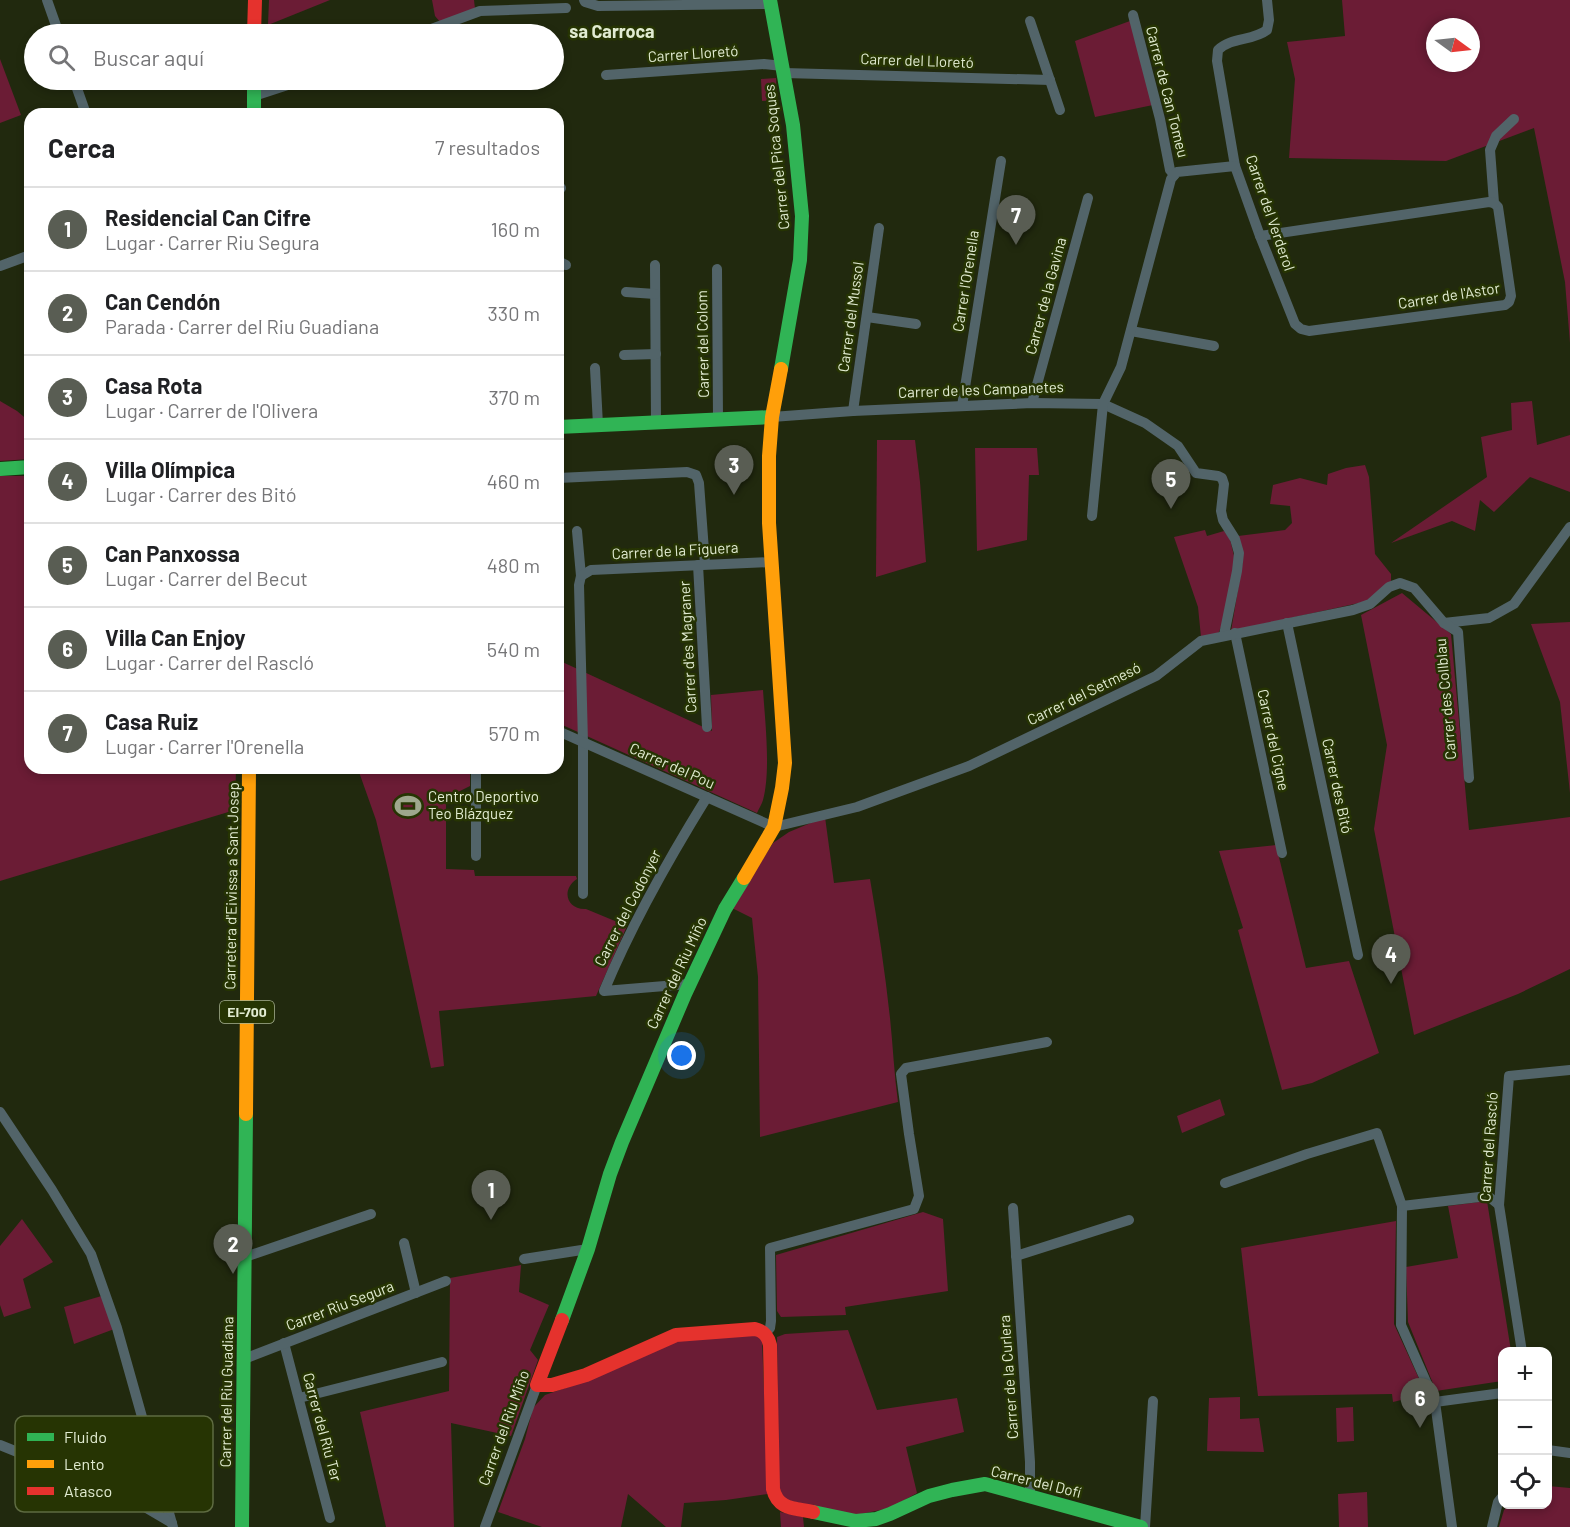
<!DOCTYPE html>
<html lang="es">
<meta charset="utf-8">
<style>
:root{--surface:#fff;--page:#f6f6f6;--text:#202124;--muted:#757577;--line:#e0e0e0;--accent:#595d53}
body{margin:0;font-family:Barlow,sans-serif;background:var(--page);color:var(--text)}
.controls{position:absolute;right:18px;bottom:18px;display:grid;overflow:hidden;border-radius:12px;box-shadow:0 3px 9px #0003}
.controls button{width:54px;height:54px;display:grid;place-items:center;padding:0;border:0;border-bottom:2px solid var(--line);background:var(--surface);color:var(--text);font:30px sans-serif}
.compass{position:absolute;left:1426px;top:18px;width:54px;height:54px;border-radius:50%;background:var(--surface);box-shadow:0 3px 9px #0003;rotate:105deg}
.you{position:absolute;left:682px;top:1056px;width:21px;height:21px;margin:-15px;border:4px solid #fff;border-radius:50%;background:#1a73e8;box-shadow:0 0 0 9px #1a73e833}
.badge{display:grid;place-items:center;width:39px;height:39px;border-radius:50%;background:var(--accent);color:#fff;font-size:20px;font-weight:700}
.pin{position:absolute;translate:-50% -50px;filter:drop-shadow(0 2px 3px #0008)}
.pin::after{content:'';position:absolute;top:32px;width:21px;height:18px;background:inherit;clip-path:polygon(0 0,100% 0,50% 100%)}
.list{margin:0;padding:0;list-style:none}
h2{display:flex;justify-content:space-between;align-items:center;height:78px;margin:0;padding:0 24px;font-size:26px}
h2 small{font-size:20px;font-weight:400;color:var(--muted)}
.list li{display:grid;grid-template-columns:39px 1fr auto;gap:18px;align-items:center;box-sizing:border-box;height:84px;padding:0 24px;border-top:2px solid var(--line)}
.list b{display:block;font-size:22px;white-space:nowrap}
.list p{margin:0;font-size:20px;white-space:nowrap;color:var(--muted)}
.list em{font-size:20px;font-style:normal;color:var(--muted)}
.icon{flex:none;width:33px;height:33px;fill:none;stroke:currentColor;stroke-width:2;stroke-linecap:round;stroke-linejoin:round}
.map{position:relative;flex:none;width:1570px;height:1527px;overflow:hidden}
.search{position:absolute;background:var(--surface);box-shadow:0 3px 9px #0003;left:24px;top:24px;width:540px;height:66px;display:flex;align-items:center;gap:15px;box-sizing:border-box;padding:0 21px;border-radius:33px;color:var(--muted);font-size:22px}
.panel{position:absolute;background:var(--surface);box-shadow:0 3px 9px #0003;left:24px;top:108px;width:540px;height:666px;border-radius:18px}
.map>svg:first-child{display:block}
.green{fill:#6b1c35;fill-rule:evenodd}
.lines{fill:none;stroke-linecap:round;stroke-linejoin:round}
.street{stroke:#526469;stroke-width:10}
.fast{stroke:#30b455;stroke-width:14}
.slow{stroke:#ff9f0a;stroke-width:14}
.jam{stroke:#e5322d;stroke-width:14}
.labels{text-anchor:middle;stroke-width:5;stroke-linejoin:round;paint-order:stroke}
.shield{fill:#263403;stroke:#a9b493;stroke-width:1.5}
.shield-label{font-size:14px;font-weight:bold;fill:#e1ebd1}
.street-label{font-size:15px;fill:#e1ebd1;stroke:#263403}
.poi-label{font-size:15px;fill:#e1ebd1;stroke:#263403;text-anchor:start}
.quarter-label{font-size:18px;font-weight:bold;fill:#e1ebd1;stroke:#263403}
.key{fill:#263403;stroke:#5e6b41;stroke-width:1.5}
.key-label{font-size:16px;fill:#e1ebd1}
</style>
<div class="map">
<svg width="1570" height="1527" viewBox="0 0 1570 1527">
<rect width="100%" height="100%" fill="#21290e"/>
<g class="green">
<polygon points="269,0 330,0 268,25"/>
<polygon points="432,0 474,0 475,9 441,23 435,16"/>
<path d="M1342,0h228v343l-5,-61 -31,-154 -88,33 -157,-3 6,-79 -8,-37 58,-6zM1435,27h36v36h-36z"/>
<polygon points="1130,21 1153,105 1095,117 1075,41"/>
<polygon points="0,59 21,115 0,123"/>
<polygon points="776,78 777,100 762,101 761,79"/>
<polygon points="0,401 17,411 30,422 30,459 0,461"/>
<polygon points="1532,401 1537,445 1570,435 1570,492 1530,477 1494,512 1480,500 1475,531 1452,521 1391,543 1487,477 1481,437 1512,430 1511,403"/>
<polygon points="877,440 915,440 920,482 926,562 876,577"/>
<polygon points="975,448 1037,448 1039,475 1029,475 1027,540 977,551"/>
<polygon points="1365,465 1369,477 1375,554 1391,574 1391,581 1368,601 1231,631 1243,560 1238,536 1285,530 1292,523 1290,506 1270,504 1273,485 1300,478 1327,485 1328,474 1346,468"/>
<polygon points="0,476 30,476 30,768 236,768 235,810 0,881"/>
<polygon points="1205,530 1207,536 1224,531 1230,539 1235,560 1225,618 1218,634 1201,637 1198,607 1174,537"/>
<polygon points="1402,593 1451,634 1469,830 1570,817 1570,969 1518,994 1414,1035 1374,829 1387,745 1361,615"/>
<polygon points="1570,622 1570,793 1560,702 1531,624"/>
<path d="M558,660l154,71 -1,-36 52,-5c2,30 8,81 0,110 -1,4 -4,8 -6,13l-199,-90z"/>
<path d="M359,768h111v18l-14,7h-10v76l28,1 1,6h101l1,3c-16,10 -11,31 9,30l41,17 -31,70 -157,15 5,55 -13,2 -43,-198 -12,-50 -17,-48z"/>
<path d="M825,817l9,66 36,-4c8,46 15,93 20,139 3,28 4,56 8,84l-138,35 -2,-160 -6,-59 -20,-10 41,-65 16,-11z"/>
<polygon points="1276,845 1306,968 1349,961 1379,1053 1312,1083 1282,1090 1238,930 1243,928 1219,851"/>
<polygon points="1220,1099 1225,1115 1182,1133 1177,1116"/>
<polygon points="1487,1201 1511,1351 1502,1352 1502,1381 1436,1391 1408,1322 1406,1267 1458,1258 1448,1206"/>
<polygon points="923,1212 943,1219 948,1291 845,1307 846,1315 781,1317 777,1311 776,1255"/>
<polygon points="22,1219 53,1262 23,1279 31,1308 4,1317 0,1305 0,1246"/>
<polygon points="1396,1221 1394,1324 1426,1394 1393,1402 1392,1394 1258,1396 1241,1248"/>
<polygon points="521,1265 519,1292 549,1305 530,1350 538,1360 511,1436 451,1423 454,1527 386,1527 360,1412 449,1391 450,1278"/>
<polygon points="105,1295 117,1328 74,1344 64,1307"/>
<polygon points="848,1330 877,1410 957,1398 964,1432 906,1447 917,1493 890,1508 856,1515 786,1500 781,1495 779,1486 777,1337 785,1334"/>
<polygon points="752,1334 762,1339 768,1494 726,1500 684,1503 681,1527 666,1527 628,1494 621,1527 542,1527 498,1512 525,1439 533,1408 545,1395 583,1382 678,1339"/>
<polygon points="1240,1397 1240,1419 1259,1418 1264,1452 1207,1451 1209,1398"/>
<polygon points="1353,1407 1354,1441 1337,1442 1336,1408"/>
<polygon points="1548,1486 1570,1488 1570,1527 1499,1527 1504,1510 1509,1505 1548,1504"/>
<polygon points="1367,1492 1368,1527 1339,1527 1338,1494"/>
<polygon points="780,1512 803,1517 804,1527 781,1527"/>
</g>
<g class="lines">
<g class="street">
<polyline points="47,0 59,34"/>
<polyline points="584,0 585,2 598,6 771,4"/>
<path d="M1267,0l2,20 -2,10c-14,11 -36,7 -49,20l-1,11 18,105 25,70 35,88 6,5 8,2 196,-26 4,-3 2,-6 -13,-89 -4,-4 -4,-53 6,-14 18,-17"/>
<polyline points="1133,15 1160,119 1170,170 1174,175"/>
<polyline points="1030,21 1060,110"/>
<polyline points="418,34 480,11 566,8"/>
<polyline points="784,73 1050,80"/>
<polyline points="606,75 764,64 783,66"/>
<polyline points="74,80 86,114"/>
<polyline points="254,96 303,80"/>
<polyline points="558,188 561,188"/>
<polyline points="1260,236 1489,202 1494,203"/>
<polyline points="558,261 566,265"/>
<polyline points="655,265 656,423"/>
<polyline points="0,266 30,255"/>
<polyline points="717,269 718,420"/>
<polyline points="626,292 655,294"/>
<polyline points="867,317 916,324"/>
<polyline points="1131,331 1214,346"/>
<polyline points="624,355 656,354"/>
<polyline points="595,368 598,425"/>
<polyline points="1032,403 1088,198"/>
<polyline points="962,406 1001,161"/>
<polyline points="853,411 879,228"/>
<polyline points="772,417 853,411 1032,403 1103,404 1145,423 1178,446 1196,473 1218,476 1222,478 1224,484 1221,511 1223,520 1235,539 1239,553 1237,571 1224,635"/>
<polyline points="558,478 687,472 696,475 699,483 705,564"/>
<polyline points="1092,516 1103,404 1121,367 1171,179 1177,172 1235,166"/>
<polyline points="577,531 581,576 579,585 583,743 583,894"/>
<polyline points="698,565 707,727"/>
<polyline points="581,576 591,570 772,562"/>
<polyline points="1287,623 1358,955"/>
<polyline points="1444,623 1489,618 1514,604 1570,527"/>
<polyline points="1235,633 1282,853"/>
<polyline points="558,731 774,827 857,807 969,766 1156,676 1201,641 1353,610 1370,604 1389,587 1400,583 1414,588 1444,623 1458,632 1469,778"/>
<polyline points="476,856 476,768"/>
<path d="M689,984l-85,7c28,-68 64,-131 103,-194"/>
<polyline points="0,1112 52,1190 91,1254 117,1328 173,1527"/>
<polyline points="1225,1183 1307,1154 1377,1133 1402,1206 1401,1325 1435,1402 1452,1527"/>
<polyline points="1402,1206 1488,1196 1499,1205"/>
<polyline points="1013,1208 1030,1462 1030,1496"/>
<polyline points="404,1243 416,1293"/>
<polyline points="1016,1256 1129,1220"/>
<polyline points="245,1257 371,1214"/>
<polyline points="524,1259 588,1249"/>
<polyline points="765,1333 770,1328 771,1321 770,1248 914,1209 919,1196 909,1134 901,1074 906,1068 1047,1042"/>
<polyline points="284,1343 330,1518"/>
<polyline points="1522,1352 1499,1205 1509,1076 1570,1070"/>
<polyline points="244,1359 446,1281"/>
<polyline points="299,1398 442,1362"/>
<polyline points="1435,1402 1502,1393"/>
<polyline points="0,1445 126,1496 172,1523"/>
<polyline points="1548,1450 1570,1453"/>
<polyline points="485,1527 537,1385"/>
<polyline points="1145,1527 1153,1401"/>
<polyline points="1492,1527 1498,1502 1502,1497"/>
</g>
<g class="fast">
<polyline points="770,0 793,125 802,216 800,260 781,369"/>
<polyline points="254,80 254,114"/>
<polyline points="558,427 772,417"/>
<polyline points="0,469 30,467"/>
<polyline points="562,1320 588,1249 610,1174 622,1142 685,994 725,909 744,878"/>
<polyline points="813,1512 856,1521 876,1519 890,1514 929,1496 952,1490 985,1484 1141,1527"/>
<polyline points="242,1527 246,1114"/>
</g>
<g class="slow">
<polyline points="744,878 774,827 782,788 785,763 769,523 769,456 772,417 781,369"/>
<polyline points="246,1114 249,768"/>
</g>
<g class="jam">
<polyline points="254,34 255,0"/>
<path d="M562,1320l-25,65h15l34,-10 90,-40 79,-6c9,2 13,7 15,16l3,144c5,21 22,19 40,23"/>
</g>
</g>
<defs>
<g id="stadium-bare" transform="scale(2.07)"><path d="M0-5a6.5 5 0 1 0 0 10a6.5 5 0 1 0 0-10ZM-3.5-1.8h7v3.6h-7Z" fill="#9ea78d" stroke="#263403" stroke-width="2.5" paint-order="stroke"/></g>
</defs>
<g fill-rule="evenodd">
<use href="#stadium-bare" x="408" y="806"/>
</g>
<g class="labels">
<rect class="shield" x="220" y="1001" width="54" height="22" rx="4.5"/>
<g class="shield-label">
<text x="247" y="1017">EI-700</text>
</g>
<g class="street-label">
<text transform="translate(693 54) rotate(-4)" y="5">Carrer Lloretó</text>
<text transform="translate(917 61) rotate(2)" y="5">Carrer del Lloretó</text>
<text transform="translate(1167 92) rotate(76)" y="5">Carrer de Can Tomeu</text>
<text transform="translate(777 157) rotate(-96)" y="5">Carrer del Pica Soques</text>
<text transform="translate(1270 213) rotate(71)" y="5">Carrer del Verderol</text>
<text transform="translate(966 281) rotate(-81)" y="5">Carrer l'Orenella</text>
<text transform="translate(1046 296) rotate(-75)" y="5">Carrer de la Gavina</text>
<text transform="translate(1449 296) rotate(-9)" y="5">Carrer de l'Astor</text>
<text transform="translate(851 317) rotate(-82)" y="5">Carrer del Mussol</text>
<text transform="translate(703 344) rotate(-91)" y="5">Carrer del Colom</text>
<text transform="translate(981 390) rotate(-2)" y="5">Carrer de les Campanetes</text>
<text transform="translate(675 551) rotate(-3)" y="5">Carrer de la Figuera</text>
<text transform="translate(688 647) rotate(-93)" y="5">Carrer d'es Magraner</text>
<text transform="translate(1084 694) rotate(-26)" y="5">Carrer del Setmesó</text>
<text transform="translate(1446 699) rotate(-95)" y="5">Carrer des Collblau</text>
<text transform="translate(1273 740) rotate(78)" y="5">Carrer del Cigne</text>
<text transform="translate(672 766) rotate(24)" y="5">Carrer del Pou</text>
<text transform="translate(1337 786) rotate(78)" y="5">Carrer des Bitó</text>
<text transform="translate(232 886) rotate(-89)" y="5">Carretera d'Eivissa a Sant Josep</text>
<text transform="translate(628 908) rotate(-63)" y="5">Carrer del Codonyer</text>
<text transform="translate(677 973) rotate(-65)" y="5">Carrer del Riu Miño</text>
<text transform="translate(1489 1147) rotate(-86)" y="5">Carrer del Rascló</text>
<text transform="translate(340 1306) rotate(-21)" y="5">Carrer Riu Segura</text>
<text transform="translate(1009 1377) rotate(-94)" y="5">Carrer de la Curlera</text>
<text transform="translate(227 1392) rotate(-89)" y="5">Carrer del Riu Guadiana</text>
<text transform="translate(322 1427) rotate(75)" y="5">Carrer del Riu Ter</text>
<text transform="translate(504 1428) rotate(-70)" y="5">Carrer del Riu Miño</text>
<text transform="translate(1036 1482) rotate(14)" y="5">Carrer del Dofí</text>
</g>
<g class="poi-label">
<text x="428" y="802">Centro Deportivo<tspan x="428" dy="17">Teo Blázquez</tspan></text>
</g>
<g class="quarter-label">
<text x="612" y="38">sa Carroca</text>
</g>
</g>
<rect x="15" y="1416" width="198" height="96" rx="9" class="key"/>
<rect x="27" y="1433" width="27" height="8" fill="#30b455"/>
<rect x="27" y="1460" width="27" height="8" fill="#ff9f0a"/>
<rect x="27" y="1487" width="27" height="8" fill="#e5322d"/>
<g class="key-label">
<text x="64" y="1443">Fluido</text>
<text x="64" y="1470">Lento</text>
<text x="64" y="1497">Atasco</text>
</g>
</svg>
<div class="controls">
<button>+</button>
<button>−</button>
<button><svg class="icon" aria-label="locate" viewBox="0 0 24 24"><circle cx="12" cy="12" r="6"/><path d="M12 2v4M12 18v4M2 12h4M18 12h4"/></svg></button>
</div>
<svg class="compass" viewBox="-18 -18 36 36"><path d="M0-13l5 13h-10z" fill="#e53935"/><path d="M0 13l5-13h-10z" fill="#757577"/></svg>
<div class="you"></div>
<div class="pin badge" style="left:491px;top:1220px">1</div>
<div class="pin badge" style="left:233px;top:1274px">2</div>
<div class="pin badge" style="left:734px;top:495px">3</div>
<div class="pin badge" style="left:1391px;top:984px">4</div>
<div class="pin badge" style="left:1171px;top:509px">5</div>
<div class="pin badge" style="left:1420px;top:1428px">6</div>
<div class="pin badge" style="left:1016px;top:245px">7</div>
<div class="search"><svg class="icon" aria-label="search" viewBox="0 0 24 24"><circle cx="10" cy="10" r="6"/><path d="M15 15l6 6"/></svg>Buscar aquí</div>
<section class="panel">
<h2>Cerca<small>7 resultados</small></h2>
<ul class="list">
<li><span class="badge">1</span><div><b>Residencial Can Cifre</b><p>Lugar · Carrer Riu Segura</p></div><em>160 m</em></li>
<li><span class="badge">2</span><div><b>Can Cendón</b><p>Parada · Carrer del Riu Guadiana</p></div><em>330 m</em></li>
<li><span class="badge">3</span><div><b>Casa Rota</b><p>Lugar · Carrer de l'Olivera</p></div><em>370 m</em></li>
<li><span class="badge">4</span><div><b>Villa Olímpica</b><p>Lugar · Carrer des Bitó</p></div><em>460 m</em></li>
<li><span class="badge">5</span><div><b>Can Panxossa</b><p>Lugar · Carrer del Becut</p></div><em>480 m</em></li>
<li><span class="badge">6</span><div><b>Villa Can Enjoy</b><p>Lugar · Carrer del Rascló</p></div><em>540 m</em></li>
<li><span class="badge">7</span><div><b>Casa Ruiz</b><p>Lugar · Carrer l'Orenella</p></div><em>570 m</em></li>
</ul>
</section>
</div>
